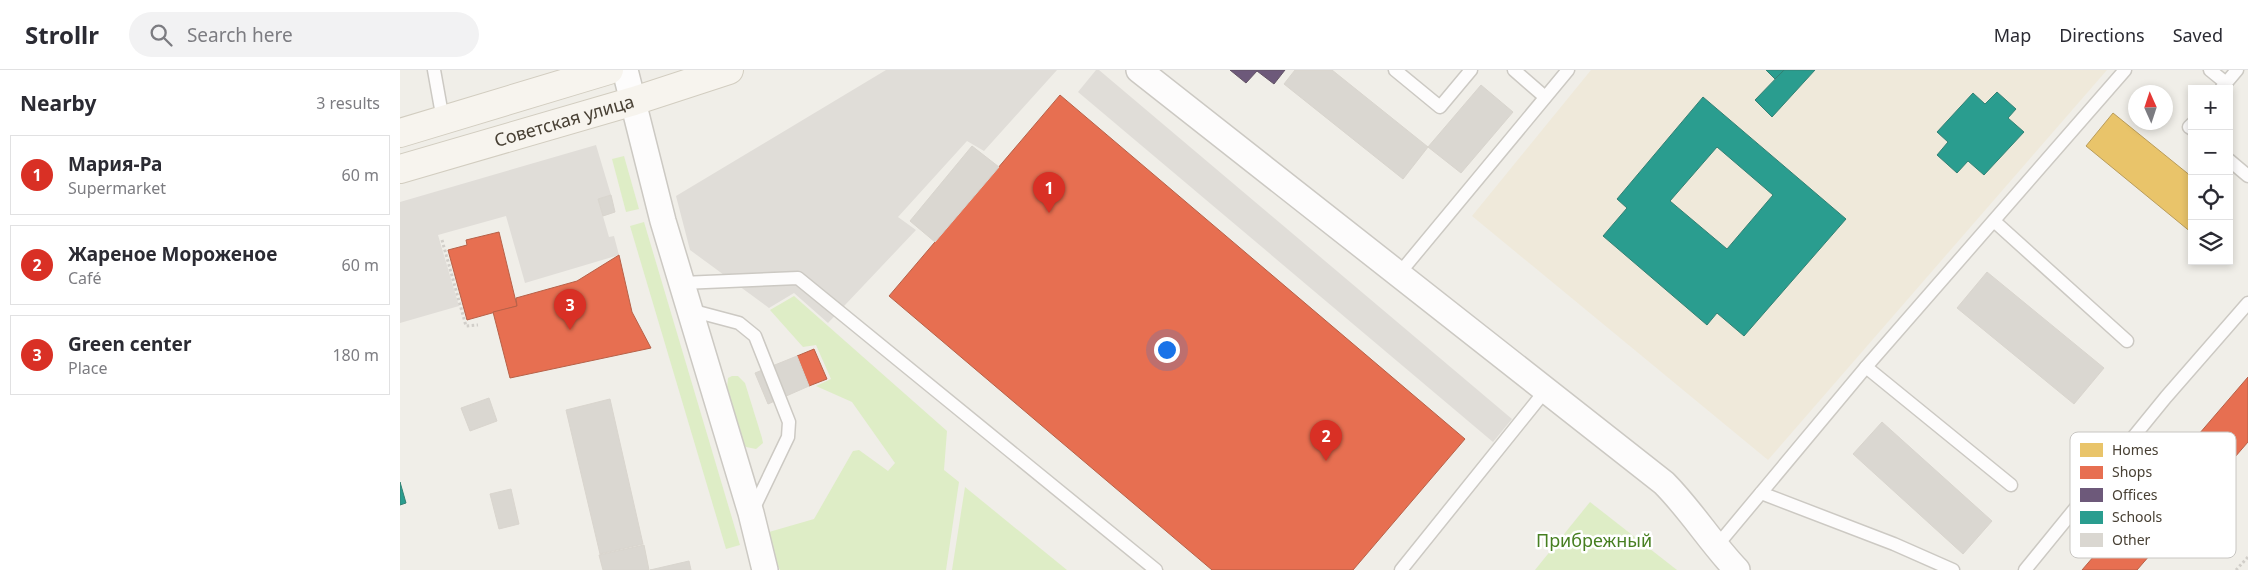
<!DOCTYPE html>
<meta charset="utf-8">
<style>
:root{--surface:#fff;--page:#f2f2f3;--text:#2b2b33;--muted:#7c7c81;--line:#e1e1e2;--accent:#d93025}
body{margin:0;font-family:"Noto Sans",sans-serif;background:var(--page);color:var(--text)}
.controls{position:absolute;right:15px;top:15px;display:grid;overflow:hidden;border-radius:0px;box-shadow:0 2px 8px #0003}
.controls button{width:45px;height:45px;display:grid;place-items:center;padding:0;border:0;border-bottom:1px solid var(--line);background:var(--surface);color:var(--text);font:25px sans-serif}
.compass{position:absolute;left:1728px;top:15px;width:45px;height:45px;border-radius:50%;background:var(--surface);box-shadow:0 2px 8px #0003;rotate:357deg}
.you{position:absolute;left:766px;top:279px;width:18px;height:18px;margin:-12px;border:4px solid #fff;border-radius:50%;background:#1a73e8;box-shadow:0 0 0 8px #1a73e833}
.badge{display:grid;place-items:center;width:32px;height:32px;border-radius:50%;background:var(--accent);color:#fff;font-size:16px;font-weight:700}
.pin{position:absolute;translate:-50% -41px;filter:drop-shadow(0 1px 2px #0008)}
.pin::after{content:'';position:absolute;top:26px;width:18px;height:15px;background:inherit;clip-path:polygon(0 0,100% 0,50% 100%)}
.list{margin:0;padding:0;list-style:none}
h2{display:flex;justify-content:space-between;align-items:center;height:65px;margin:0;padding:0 20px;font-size:21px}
h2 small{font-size:16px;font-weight:400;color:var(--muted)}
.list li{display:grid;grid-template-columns:32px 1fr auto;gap:15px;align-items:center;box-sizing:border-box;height:80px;margin:0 10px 10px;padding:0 10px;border:1px solid var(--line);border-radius:0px}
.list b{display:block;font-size:19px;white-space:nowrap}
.list p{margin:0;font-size:16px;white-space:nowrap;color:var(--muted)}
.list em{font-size:16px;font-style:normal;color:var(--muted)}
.icon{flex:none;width:28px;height:28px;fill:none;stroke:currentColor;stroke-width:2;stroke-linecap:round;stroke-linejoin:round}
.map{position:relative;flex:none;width:1848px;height:500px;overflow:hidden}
header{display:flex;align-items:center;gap:30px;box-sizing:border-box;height:70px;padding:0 25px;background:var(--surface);border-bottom:1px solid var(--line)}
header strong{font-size:24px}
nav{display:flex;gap:28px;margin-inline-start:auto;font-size:18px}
.search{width:350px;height:45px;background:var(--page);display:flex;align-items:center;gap:12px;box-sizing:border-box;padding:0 18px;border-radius:28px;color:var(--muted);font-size:19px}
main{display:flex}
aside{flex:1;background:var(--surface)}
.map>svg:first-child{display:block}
.education{fill:#efe9da}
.green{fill:#deedc6}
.parking{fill:#e0ddd8}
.homes{fill:#e9c46a;stroke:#b99c5a}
.shops{fill:#e76f51;stroke:#b76148}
.offices{fill:#6d597a;stroke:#625265}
.schools{fill:#2a9d8f;stroke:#338174;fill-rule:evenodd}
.building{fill:#dad7d1;stroke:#d9d5ce}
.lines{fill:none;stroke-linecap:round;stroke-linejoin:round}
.lane-casing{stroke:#ccc9c3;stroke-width:15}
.street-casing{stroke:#ccc9c3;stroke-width:28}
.secondary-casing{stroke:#d2cdc0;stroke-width:30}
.path{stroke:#d1cec9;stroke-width:3;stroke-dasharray:2.5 2.5;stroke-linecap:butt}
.lane{stroke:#fdfcfc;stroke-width:12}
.street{stroke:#fdfcfc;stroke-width:25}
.secondary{stroke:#f7f4ee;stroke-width:28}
.labels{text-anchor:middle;stroke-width:5;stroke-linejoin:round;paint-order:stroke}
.street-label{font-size:18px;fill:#484034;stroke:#fff}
.park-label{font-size:18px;fill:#477f21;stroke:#fff}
.key{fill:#fff;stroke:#c8c6c2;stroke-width:1}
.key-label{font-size:14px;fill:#484034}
</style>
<header>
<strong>Strollr</strong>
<div class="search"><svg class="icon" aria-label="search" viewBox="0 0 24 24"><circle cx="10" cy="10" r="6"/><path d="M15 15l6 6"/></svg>Search here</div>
<nav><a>Map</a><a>Directions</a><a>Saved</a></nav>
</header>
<main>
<aside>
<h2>Nearby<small>3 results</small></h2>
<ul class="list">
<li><span class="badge">1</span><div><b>Мария-Ра</b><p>Supermarket</p></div><em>60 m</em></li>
<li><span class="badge">2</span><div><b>Жареное Мороженое</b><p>Café</p></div><em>60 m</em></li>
<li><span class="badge">3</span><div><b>Green center</b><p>Place</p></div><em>180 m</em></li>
</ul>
</aside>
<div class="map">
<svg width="1848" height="500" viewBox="0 0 1848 500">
<rect width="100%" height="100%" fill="#f0eee8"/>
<polygon class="education" points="1191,0 1707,0 1368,390 1072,146"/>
<g class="green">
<polygon points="224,86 239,139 226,142 212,89"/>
<polygon points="244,152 340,475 326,479 230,156"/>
<polygon points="394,226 547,361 544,400 559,412 546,500 380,500 377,495 369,462 414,449 453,381 459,380 488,401 495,393 452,332 416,316 431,309 416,275 403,277 370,240"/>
<polygon points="332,306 338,306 345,313 362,368 363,373 356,379 346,377 343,373 327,318 328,308"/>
<polygon points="565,417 667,500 552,500"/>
<polygon points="1190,432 1277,500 1135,500"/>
</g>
<g class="parking">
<polygon points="486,0 657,0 584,81 567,71 498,147 516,160 428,253 394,223 369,238 290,180 276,126"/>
<polygon points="696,0 699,0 1112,349 1093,372 678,22"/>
<polygon points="196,75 211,125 198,129 209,167 214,166 219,185 125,213 106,146 38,165 59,236 0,253 0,132"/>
</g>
<polygon class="homes" points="1713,43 1792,107 1792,163 1686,76"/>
<g class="shops">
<polygon points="660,25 1065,369 953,500 812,500 489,226"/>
<polygon points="99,162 117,236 67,250 48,180 67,175 66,170"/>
<polygon points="219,185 232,242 251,278 110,308 93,242 117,236 116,228 177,211"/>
<polygon points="414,279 427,309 409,316 397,286"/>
<polygon points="1848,307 1848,372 1737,500 1682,500"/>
</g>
<polygon class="offices" points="830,0 885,0 874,14 857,1 846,13"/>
<g class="schools">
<polygon points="1366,0 1384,0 1375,9"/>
<polygon points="1384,0 1415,0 1372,47 1355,30"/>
<polygon points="1597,22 1616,39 1608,48 1624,62 1584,105 1568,91 1557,103 1537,85 1548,72 1537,62 1573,23 1585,34"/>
<path d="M1303,27l143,122 -102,117 -27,-23 -10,12 -104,-89 24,-28 -10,-9zM1317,77l56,48 -46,54 -57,-48z"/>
<polygon points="0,412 6,433 0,435"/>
</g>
<g class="building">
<polygon points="895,0 932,0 1028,77 1003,109 884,14"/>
<polygon points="1081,15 1113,42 1061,103 1028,77"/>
<polygon points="572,76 599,97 535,172 510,151"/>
<polygon points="211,125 215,142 203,146 198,129"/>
<polygon points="1587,202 1704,298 1674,334 1557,238"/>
<polygon points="397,286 409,316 368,334 355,303"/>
<polygon points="89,328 97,351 70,361 61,338"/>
<polygon points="210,329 243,474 200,484 166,340"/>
<polygon points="1482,352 1592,451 1563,484 1453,384"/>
<polygon points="111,419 119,454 99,459 90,424"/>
<polygon points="244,475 249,500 203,500 199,485"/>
<polygon points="289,491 291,500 250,500"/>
</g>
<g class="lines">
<g class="lane-casing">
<g id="lane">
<polyline points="34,0 43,50"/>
<polyline points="995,0 1040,37 1071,0"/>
<polyline points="1114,0 1145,27"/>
<polyline points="1810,0 1826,13"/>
<polyline points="1821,19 1837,0"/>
<polyline points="1792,54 1789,57 1792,59"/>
<polyline points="1829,90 1848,106"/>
<polyline points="1594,151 1727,271"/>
<polyline points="998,205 1168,0"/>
<polyline points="282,213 398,208 756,500"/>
<polyline points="290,240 339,253 355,266 389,352 388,367 352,442"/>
<polyline points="1466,297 1611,415"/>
<polyline points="1361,423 1494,474 1553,500"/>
<polyline points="1315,478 1466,297 1725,0"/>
<polyline points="1001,500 1145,321"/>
<polyline points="1625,500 1766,327 1848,233"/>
</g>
</g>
<g class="street-casing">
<g id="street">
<polyline points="225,0 263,151 351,443 365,500"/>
<path d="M739,0l525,413c27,27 47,60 73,87"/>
</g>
</g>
<g class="secondary-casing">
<g id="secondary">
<polyline points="0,63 209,0"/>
<path id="s1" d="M0,99l234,-68 95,-31"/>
</g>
</g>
<g class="path">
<polyline points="42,170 66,256 78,255"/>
<polyline points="1836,500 1848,487"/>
</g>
<use href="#lane" class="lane"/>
<use href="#street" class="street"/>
<use href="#secondary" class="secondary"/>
</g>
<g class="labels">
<g class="street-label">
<text dy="6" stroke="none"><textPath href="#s1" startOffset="171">Советская улица</textPath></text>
</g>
<g class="park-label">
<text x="1194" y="477">Прибрежный</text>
</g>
</g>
<rect x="1670" y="362" width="166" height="126" rx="8" class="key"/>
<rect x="1680" y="373" width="23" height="14" fill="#e9c46a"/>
<rect x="1680" y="396" width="23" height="13" fill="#e76f51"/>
<rect x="1680" y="418" width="23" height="14" fill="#6d597a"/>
<rect x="1680" y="441" width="23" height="13" fill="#2a9d8f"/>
<rect x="1680" y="463" width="23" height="14" fill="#dad7d1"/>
<g class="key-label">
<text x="1712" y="385">Homes</text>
<text x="1712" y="407">Shops</text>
<text x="1712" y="430">Offices</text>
<text x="1712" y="452">Schools</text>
<text x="1712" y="475">Other</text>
</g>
</svg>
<div class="controls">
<button>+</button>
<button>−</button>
<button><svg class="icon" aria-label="locate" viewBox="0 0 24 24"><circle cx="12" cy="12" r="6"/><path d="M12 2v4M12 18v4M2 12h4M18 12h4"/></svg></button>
<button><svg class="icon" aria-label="layers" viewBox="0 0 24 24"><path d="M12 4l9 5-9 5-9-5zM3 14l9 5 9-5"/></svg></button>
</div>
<svg class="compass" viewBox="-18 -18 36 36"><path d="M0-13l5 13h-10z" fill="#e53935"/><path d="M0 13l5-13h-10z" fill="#7c7c81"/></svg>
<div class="you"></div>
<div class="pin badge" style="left:649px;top:143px">1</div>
<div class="pin badge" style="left:926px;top:391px">2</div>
<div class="pin badge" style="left:170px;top:260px">3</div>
</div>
</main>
